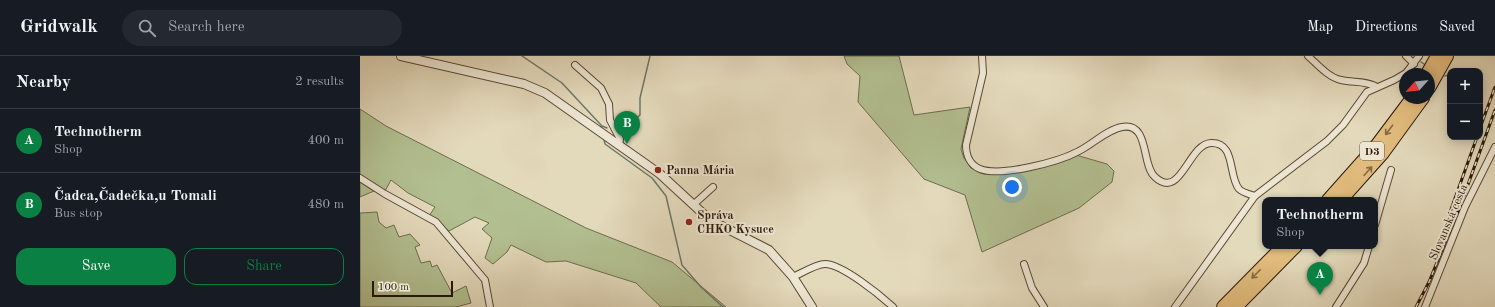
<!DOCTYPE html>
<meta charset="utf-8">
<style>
:root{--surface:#171b24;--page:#242831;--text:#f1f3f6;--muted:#9ea1a6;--line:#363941;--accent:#0b8043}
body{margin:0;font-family:"Old Standard TT",serif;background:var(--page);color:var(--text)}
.controls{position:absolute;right:12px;top:12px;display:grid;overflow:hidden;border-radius:8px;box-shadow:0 2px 10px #0003}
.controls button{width:36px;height:36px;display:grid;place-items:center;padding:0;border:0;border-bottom:1px solid var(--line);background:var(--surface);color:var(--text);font:20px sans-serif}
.compass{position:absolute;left:1039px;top:12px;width:36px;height:36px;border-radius:50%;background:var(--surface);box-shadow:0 2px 10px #0003;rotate:243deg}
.scale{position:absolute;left:12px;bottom:10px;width:81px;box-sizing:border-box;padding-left:4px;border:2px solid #2b1807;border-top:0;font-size:11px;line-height:14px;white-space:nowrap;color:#2b1807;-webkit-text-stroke:3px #ede6d3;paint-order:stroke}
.you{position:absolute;left:652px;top:131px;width:14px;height:14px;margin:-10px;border:3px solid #fff;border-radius:50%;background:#1a73e8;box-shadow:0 0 0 6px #1a73e833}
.badge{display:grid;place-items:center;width:26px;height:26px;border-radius:50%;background:var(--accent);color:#fff;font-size:13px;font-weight:700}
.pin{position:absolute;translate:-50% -33px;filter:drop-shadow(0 1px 2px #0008)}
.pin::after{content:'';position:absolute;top:21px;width:14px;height:12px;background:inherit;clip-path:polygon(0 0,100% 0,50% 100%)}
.popup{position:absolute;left:902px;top:141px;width:116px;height:52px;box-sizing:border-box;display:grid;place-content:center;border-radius:8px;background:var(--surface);filter:drop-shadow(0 1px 3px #0005);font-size:13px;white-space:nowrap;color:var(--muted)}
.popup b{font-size:15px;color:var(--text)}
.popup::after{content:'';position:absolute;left:50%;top:100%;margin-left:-8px;border:8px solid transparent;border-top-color:var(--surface)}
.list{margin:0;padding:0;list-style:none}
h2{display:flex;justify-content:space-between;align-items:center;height:52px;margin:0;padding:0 16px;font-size:17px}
h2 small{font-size:13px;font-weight:400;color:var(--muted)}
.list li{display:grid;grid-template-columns:26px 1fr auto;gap:12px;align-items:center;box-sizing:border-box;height:64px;padding:0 16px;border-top:1px solid var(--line)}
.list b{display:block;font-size:15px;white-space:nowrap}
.list p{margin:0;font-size:13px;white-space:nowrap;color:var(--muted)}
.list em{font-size:13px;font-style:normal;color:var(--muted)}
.actions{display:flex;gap:8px;padding:12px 16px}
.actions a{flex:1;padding:9px 0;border:1px solid var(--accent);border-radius:12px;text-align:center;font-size:14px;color:var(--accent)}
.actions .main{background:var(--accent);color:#fff}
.icon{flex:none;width:22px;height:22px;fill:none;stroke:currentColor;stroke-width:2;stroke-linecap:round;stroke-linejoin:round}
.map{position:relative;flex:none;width:1135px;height:251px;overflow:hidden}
header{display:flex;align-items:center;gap:24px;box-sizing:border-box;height:56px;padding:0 20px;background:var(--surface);border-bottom:1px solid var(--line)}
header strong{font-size:19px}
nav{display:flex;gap:22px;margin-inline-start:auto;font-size:14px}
.search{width:280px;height:36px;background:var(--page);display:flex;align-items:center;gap:10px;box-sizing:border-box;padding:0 14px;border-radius:22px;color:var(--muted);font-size:15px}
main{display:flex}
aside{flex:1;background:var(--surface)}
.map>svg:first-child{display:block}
.green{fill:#b2bf91;stroke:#6e6c4c}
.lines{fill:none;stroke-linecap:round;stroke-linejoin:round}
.stream{stroke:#6b796b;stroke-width:1.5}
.minor-casing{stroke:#594834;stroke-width:8}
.tertiary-casing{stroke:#594834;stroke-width:10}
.motorway-casing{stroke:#2b1807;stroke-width:14}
.minor{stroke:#ede6d3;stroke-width:6}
.tertiary{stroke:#ede6d3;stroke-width:8}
.motorway{stroke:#e2bc7e;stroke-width:12}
.rail-casing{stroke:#2b1807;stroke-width:3}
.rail{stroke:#ede6d3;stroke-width:1.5;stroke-dasharray:4.5;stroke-linecap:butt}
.oneway{stroke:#866a42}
.poi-dot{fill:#8f2418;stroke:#ede6d3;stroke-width:1.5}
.labels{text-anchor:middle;stroke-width:4;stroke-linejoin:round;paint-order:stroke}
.shield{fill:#ede6d3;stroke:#655644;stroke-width:1}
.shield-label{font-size:11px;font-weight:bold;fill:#2b1807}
.poi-label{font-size:12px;font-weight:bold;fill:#2b1807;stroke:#ede6d3;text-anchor:start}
.street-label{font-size:12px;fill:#2b1807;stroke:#ede6d3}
</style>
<header>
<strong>Gridwalk</strong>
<div class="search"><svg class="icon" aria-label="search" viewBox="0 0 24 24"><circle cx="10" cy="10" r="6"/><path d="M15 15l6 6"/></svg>Search here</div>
<nav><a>Map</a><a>Directions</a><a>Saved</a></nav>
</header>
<main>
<aside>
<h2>Nearby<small>2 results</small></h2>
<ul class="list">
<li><span class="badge">A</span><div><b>Technotherm</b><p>Shop</p></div><em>400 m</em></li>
<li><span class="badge">B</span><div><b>Čadca,Čadečka,u Tomali</b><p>Bus stop</p></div><em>480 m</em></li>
</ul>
<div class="actions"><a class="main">Save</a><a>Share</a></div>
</aside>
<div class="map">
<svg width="1135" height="251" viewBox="0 0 1135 251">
<rect width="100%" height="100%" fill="#e3d9bb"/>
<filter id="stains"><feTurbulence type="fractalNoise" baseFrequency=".005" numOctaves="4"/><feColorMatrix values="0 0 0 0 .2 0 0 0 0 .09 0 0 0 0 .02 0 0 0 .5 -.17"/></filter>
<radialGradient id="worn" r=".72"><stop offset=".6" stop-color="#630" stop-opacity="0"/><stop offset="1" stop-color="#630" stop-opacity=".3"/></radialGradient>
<g class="green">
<polygon points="484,0 539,0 554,59 610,51 601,93 604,102 611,112 624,118 666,113 698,107 716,99 747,108 754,115 752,126 719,152 622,196 605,139 564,123 498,46 500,20 487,8"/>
<polygon points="0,53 26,70 226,172 312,206 366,251 301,251 276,227 206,205 186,206 151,189 147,196 133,208 125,202 132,182 122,173 129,167 115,161 89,175 69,160 75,151 48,137 31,124 25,135 0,121"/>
<polygon points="0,126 14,135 0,141"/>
<polygon points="17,156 19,166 26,172 34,169 39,181 50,178 60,189 55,191 61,207 70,205 72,211 77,209 92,237 106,230 111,247 96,251 0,251 0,157"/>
</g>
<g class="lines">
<g class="stream">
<polyline points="162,0 202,27 241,69 242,73"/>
<polyline points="1061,6 1064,8"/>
<polyline points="1085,20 1088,19"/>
<polyline points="242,70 247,72"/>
<polyline points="264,74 280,59 280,42 290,0"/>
<polyline points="244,83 245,88 292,122 306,140 322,209 341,231 363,251"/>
</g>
<g class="minor-casing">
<g id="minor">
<path d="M622,0l1,17 -17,72c0,10 4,20 14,24 21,8 78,-7 97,-17 15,-7 29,-22 45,-25 28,-5 19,38 33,50 26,24 33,-33 56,-34 25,-1 17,33 28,46 4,4 10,5 16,7"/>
<path d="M948,0c10,9 20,21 33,24 13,3 24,0 36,7"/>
<polyline points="1046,0 1054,8"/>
<polyline points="215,9 241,32 249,48 250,64 260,83 259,89"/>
<polyline points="0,122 25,138 76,166 125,224 130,251"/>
<polyline points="333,149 353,131"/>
<polyline points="1015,169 1031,114"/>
<polyline points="664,208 672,232 684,251"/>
<path d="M433,221c9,-4 23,-13 32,-13 17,0 55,31 68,43"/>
<polyline points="815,251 895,140 967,85 983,69 1007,36 1034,24 1046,17 1059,0"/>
<polyline points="976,251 1004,207 1009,190"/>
<polyline points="1065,251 1105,151 1135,91"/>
</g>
</g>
<g class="tertiary-casing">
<polyline id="tertiary" points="41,0 164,28 185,37 300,118 350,164 409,194 433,221 452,251"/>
</g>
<g class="motorway-casing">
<g id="motorway">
<polyline points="1067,18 1077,0"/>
<polyline points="1069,32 1087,0"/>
<polyline points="968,144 1016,90 1052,42"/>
<polyline points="981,144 1023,97 1063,42"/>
<polyline points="863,251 923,190"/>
<polyline points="876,251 936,190"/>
</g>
</g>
<use href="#minor" class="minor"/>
<use href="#tertiary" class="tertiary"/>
<use href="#motorway" class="motorway"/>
<g class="rail-casing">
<g id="rail">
<polyline points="1120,72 1135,31"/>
<polyline points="1075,198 1117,81"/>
<polyline points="1056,251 1069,226 1102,145 1135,54"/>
</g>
</g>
<use href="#rail" class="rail"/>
</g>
<defs><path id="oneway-shaft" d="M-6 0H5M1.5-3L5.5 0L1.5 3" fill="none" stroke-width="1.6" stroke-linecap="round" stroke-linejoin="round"/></defs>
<g class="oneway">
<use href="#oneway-shaft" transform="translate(1029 74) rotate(127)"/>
<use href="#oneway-shaft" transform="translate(1008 115) rotate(-48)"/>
<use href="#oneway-shaft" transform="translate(896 218) rotate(135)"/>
</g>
<g class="poi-dot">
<circle cx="298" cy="114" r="4"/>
<circle cx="329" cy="166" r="4"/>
</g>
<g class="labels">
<rect class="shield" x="1000" y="86" width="24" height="18" rx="3"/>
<g class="shield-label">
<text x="1012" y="99">D3</text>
</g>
<g class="poi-label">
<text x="306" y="118">Panna Mária</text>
<text x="337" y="163">Správa<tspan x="337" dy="14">CHKO Kysuce</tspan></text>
</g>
<g class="street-label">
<text transform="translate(1088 166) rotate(-67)" y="4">Slovanská cesta</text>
</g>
</g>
<rect width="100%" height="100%" filter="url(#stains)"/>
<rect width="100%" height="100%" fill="url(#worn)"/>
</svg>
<div class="controls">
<button>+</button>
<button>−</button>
</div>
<svg class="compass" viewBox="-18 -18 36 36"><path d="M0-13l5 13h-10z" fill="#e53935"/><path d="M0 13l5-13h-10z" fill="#9ea1a6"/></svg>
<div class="scale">100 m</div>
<div class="you"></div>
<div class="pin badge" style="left:960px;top:239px">A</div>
<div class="popup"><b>Technotherm</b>Shop</div>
<div class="pin badge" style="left:267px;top:88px">B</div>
</div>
</main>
